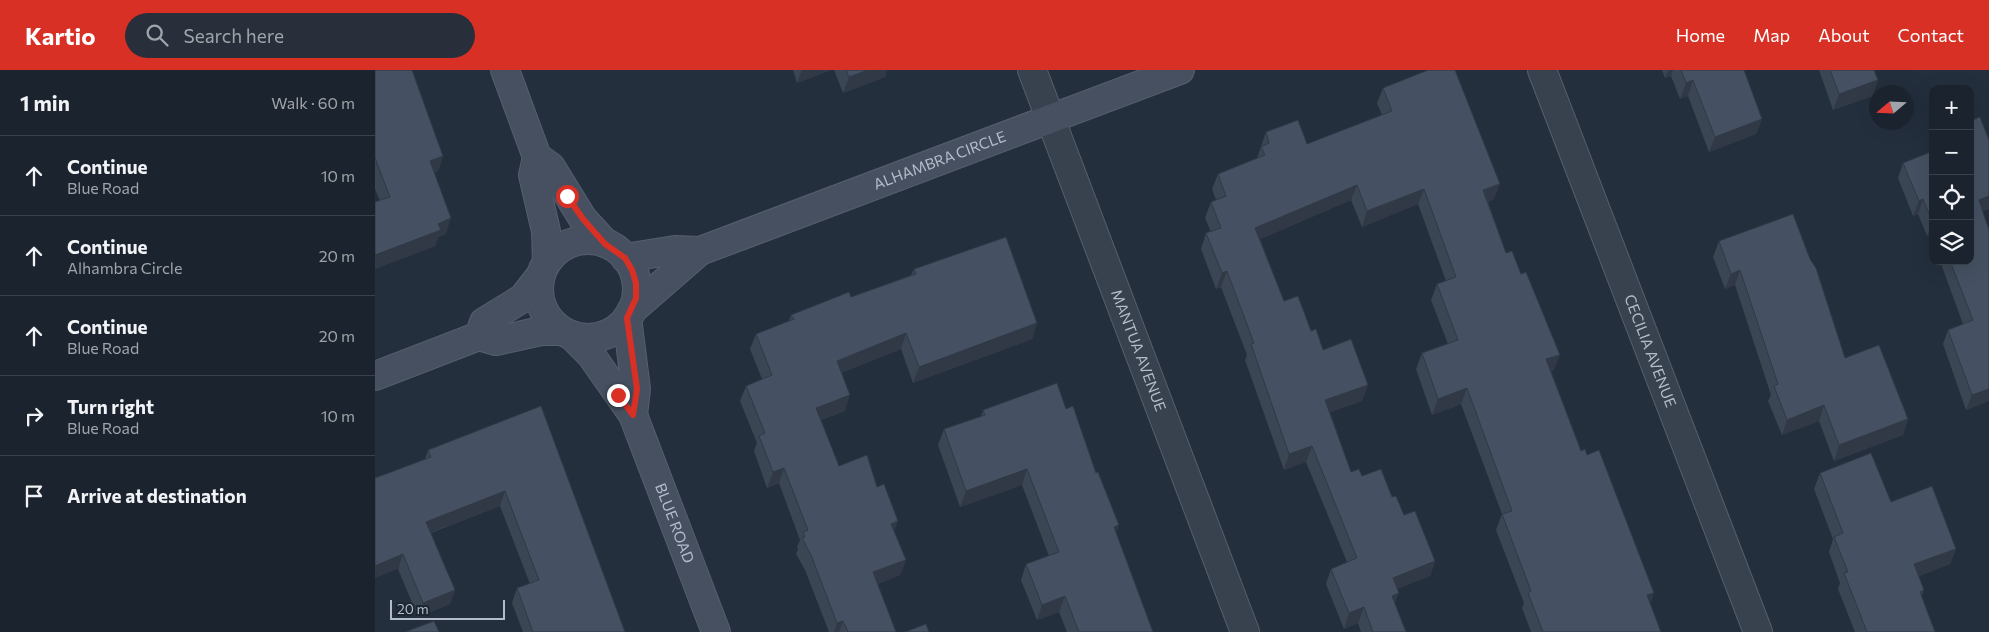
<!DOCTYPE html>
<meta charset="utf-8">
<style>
:root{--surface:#1b232e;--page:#282f3a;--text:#f1f3f6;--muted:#a0a4aa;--line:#39404a;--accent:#d93025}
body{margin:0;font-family:Commissioner,sans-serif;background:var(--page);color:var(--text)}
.controls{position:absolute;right:15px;top:15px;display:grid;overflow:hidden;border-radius:10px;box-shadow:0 5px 20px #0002}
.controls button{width:45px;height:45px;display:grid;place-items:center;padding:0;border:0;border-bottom:1px solid var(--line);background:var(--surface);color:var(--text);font:25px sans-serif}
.compass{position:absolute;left:1494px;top:15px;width:45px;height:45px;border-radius:50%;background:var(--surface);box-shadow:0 5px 20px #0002;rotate:251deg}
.scale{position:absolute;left:15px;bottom:12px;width:115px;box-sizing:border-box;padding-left:5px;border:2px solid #b4bcc9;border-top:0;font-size:14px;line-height:18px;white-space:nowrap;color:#b4bcc9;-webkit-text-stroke:4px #1d2633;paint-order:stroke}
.stop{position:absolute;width:15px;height:15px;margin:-11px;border:4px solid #d93025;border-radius:50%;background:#fff}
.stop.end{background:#d93025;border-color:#fff;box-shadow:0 1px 5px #0008}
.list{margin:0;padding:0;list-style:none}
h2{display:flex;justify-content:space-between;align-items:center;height:65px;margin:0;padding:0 20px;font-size:21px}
h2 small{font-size:16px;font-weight:400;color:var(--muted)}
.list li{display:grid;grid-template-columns:32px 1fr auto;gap:15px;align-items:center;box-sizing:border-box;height:80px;padding:0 20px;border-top:1px solid var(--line)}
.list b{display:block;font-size:19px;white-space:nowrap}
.list p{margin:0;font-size:16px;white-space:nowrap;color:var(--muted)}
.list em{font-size:16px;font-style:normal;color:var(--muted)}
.icon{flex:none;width:28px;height:28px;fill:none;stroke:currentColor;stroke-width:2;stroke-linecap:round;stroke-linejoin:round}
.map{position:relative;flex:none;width:1614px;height:562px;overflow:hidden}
header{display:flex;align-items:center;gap:30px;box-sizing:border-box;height:70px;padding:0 25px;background:var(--accent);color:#fff}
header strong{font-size:24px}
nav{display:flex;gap:28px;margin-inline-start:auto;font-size:18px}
.search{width:350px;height:45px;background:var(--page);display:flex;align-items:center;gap:12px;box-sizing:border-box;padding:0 18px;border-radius:28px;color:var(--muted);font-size:19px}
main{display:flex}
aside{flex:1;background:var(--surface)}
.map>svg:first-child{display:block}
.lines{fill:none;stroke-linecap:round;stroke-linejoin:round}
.street-casing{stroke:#565f6c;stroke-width:30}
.secondary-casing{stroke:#565f6c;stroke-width:30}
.street{stroke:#38414e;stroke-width:28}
.secondary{stroke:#465061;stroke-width:28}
.wall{fill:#3b4654}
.shaded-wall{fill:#303945}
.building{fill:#455162;stroke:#303945}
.route{stroke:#d93025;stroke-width:6}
.labels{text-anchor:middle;stroke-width:4.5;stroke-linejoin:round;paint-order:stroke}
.street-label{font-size:15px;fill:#b4bcc9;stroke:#1d2633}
</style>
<header>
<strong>Kartio</strong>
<div class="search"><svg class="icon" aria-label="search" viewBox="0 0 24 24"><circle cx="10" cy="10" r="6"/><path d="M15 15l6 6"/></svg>Search here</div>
<nav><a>Home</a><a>Map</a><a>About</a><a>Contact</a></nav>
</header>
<main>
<aside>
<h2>1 min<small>Walk · 60 m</small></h2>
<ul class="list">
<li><svg class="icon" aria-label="ahead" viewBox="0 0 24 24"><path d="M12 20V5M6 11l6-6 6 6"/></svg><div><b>Continue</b><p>Blue Road</p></div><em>10 m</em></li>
<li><svg class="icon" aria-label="ahead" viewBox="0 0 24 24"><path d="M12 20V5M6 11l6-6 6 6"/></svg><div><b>Continue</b><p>Alhambra Circle</p></div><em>20 m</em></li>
<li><svg class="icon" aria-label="ahead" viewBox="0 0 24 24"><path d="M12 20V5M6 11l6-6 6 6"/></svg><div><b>Continue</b><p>Blue Road</p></div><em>20 m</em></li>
<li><svg class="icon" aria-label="right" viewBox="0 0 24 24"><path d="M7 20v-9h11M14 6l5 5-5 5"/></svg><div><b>Turn right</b><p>Blue Road</p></div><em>10 m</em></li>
<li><svg class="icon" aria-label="arrive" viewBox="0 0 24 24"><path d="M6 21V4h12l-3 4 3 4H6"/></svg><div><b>Arrive at destination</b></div></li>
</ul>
</aside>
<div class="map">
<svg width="1614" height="562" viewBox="0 0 1614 562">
<rect width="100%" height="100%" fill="#242f3e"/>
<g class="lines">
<g class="street-casing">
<g id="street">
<path id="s1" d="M657,0l213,562"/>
<path id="s2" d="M1167,0l216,562"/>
</g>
</g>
<g class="secondary-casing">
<g id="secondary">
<polyline points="130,0 162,87 176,97 208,149 230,173"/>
<polyline points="162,87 158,105 171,161 172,192"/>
<circle cx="213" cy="219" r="49"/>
<path id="s3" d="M250,188l50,-8 25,1 480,-181"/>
<polyline points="256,241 325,181"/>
<polyline points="252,248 261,319 258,345"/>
<polyline points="104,266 109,252 148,228 165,206"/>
<path id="s4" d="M197,266l19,19 42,60 83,217"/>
<polyline points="0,306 104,266 121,271 166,261 187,261"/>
</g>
</g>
<use href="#street" class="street"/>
<use href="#secondary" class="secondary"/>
</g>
<g class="wall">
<polygon points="0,0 68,86 63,101 59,103 71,164 63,167 60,176 0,199 0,132 5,131 0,119"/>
<polygon points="418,0 456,0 422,13"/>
<polygon points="459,0 512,0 510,7 468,23"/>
<polygon points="1287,0 1369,0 1387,49 1381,64 1334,82 1313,26 1305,29 1296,6 1290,8"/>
<polygon points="1444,0 1499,0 1503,10 1497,26 1458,40"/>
<polygon points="1008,18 1119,129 1113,132 1131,183 1179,300 1176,301 1206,381 1275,534 1286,562 1156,562 1147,538 1149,533 1121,460 1127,444 1086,334 1057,345 1041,299 1047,283 1073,274 1056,230 1062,214 1071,211 1043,134 987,157 976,130 885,169 909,231 936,261 948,280 987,331 955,342 976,402 987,406 1017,427 1060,491 1055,506 1022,519 1020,533 1031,562 986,562 983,553 969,559 951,514 956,499 972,492 931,392 909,400 870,290 872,285 846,217 841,219 826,179 831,163 836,162 830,148 836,132 841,130 837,119 843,104 882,88 891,62 932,74 1007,45 1002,33"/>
<polygon points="1614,70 1614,139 1607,141 1614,160 1614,331 1591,340 1568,274 1573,260 1588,254 1565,191 1595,191"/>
<polygon points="1558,81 1558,173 1555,165 1552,166 1543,144 1538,146 1523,108 1528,93"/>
<polygon points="1344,171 1470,288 1533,349 1528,365 1459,391 1444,351 1407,365 1393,331 1396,325 1360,215 1350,219 1338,187"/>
<polygon points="539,199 662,253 657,269 538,313 526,279 466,303 470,341 446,350 464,396 502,417 531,490 525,505 503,514 521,562 454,562 430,500 421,484 423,479 422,477 425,470 404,413 392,418 379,381 382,373 365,331 371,316 387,309 375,279 381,264 414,251 416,245 476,227 536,205"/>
<polygon points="166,336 250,562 148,562 137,533 142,518 155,514 125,436 56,463 80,520 75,534 43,547 23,499 50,389 53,380"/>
<polygon points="691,339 741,462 778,562 692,562 684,542 662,550 646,510 651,494 674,486 647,415 585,437 563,375 569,359 606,347 608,340"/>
<polygon points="1445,403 1516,432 1581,479 1575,494 1544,506 1549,520 1546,526 1560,562 1480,562 1463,519 1465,513 1454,482 1458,469 1439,419"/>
</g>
<g class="shaded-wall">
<polygon points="427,0 456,0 422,13"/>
<polygon points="493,0 512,0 510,7 468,23 474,7"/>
<polygon points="1293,0 1298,0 1296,6 1290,8"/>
<polygon points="1318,10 1313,26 1305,29 1311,13"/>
<polygon points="1503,10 1497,26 1458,40 1464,24"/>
<polygon points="1387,49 1381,64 1334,82 1340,67"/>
<polygon points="68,86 63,101 49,106 55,91"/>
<polygon points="1125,114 1119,129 1103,136 1108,120"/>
<polygon points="982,115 976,130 875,174 880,158"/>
<polygon points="1049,119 1043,134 987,157 992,141"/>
<polygon points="1614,126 1614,139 1598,145 1604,130"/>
<polygon points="1548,129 1543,144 1538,146 1544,131"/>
<polygon points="76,148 71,164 63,167 60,176 0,199 0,185 63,154"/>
<polygon points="1557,151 1558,156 1555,165 1552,166"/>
<polygon points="1365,200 1360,215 1350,219 1356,204"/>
<polygon points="852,201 846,217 841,219 847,203"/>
<polygon points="662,253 657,269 538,313 544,297"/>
<polygon points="531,263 526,279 456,307 462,291"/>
<polygon points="1185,285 1179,300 1166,305 1171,289"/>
<polygon points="993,315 987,331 945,346 950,330"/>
<polygon points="1092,318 1086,334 1057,345 1063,329"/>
<polygon points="1614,319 1614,331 1591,340 1597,325"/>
<polygon points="475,325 470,341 435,354 441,338"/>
<polygon points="1449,335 1444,351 1407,365 1412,350"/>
<polygon points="1533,349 1528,365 1459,391 1464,375"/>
<polygon points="937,376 931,392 909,400 914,384"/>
<polygon points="409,398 404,413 392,418 398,402"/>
<polygon points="652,399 647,415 585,437 591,421"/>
<polygon points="130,421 125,436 46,466 51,452"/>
<polygon points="523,451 517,467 516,454"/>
<polygon points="744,455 738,471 739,457"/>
<polygon points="1581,479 1575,494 1534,510 1539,494"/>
<polygon points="28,484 23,499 0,508 0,496"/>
<polygon points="531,490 525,505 493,518 498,502"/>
<polygon points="1060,491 1055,506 1012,523 1018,508"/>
<polygon points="80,520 75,534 43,547 48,533"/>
<polygon points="1024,523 1018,538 1017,526"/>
<polygon points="1279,523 1274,538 1272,525"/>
<polygon points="690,526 684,542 662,550 667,535"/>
<polygon points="989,537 983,553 969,559 974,543"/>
<polygon points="468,551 464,562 459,562 462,553"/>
</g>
<g class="building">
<polygon points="0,0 37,0 68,86 55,91 76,148 63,154 66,160 0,185 0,132 15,127 0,88"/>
<polygon points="471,0 493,0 474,7"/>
<polygon points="1053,0 1080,0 1125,114 1108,120 1131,183 1137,181 1146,204 1151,202 1185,285 1171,289 1206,381 1210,379 1212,385 1224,380 1279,523 1272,525 1286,562 1168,562 1153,523 1156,521 1127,444 1137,441 1092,318 1063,329 1047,283 1083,270 1062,214 1081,207 1049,119 992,141 982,115 880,158 909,231 923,226 936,261 941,259 948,280 976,269 993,315 950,330 976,402 984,399 987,406 1006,399 1017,427 1021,426 1029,445 1040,441 1060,491 1018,508 1024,523 1017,526 1031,562 998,562 989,537 974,543 956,499 982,488 937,376 914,384 876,274 879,273 852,201 847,203 831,163 846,158 836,132 851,126 843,104 890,85 886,77 894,73 891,62 923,50 932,74 1017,41 1008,18"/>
<polygon points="1306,0 1369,0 1387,49 1340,67 1318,10 1311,13"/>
<polygon points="1455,0 1499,0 1503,10 1464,24"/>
<polygon points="1605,47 1614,70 1614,126 1604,130 1614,160 1614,319 1597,325 1573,260 1598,250 1575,191 1595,191 1595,51"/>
<polygon points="1558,81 1558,151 1557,151 1548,129 1544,131 1528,93"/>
<polygon points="1418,144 1435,189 1441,198 1470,288 1504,275 1533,349 1464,375 1449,335 1412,350 1399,316 1403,314 1365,200 1356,204 1344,171"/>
<polygon points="631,167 662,253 544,297 531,263 462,291 475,325 441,338 464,396 492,385 502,417 509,414 523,451 516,454 531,490 498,502 521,562 473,562 468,551 462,553 436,485 427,468 430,467 428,462 433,460 409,398 398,402 384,366 390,363 371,316 397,305 381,264 419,249 416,245 474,222 476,227 541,204 539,199"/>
<polygon points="682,313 691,339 698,336 721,403 723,402 744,455 739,457 778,562 704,562 690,526 667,535 651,494 684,482 652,399 591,421 569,359 610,345 608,340"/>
<polygon points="166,336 250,562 158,562 142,518 164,510 130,421 51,452 80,520 48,533 28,484 0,496 0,408 56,387 53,380"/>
<polygon points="1496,383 1516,432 1557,416 1581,479 1539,494 1549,520 1545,522 1560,562 1492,562 1469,503 1473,502 1459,467 1468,463 1445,403"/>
<polygon points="59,551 64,562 30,562"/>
<polygon points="551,554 554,562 530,562"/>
</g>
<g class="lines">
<polyline class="route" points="192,126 208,149 230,174 250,188 257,200 261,213 261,228 252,248 262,319 258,345 243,325"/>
</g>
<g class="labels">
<g class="street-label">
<text dy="5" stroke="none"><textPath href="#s3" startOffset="332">ALHAMBRA CIRCLE</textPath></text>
<text dy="5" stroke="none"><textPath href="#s1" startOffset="300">MANTUA AVENUE</textPath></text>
<text dy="5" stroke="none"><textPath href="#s2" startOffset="301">CECILIA AVENUE</textPath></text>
<text dy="5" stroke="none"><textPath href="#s4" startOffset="216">BLUE ROAD</textPath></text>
</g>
</g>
</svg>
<div class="controls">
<button>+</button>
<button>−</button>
<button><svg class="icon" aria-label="locate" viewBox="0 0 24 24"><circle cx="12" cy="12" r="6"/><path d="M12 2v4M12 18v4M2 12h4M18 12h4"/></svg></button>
<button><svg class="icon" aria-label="layers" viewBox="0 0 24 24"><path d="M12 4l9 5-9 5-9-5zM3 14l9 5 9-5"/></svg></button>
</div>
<svg class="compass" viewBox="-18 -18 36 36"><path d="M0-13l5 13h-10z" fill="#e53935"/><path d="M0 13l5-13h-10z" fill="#a0a4aa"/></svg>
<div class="scale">20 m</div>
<div class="stop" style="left:192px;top:126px"></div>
<div class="stop end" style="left:243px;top:325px"></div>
</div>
</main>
